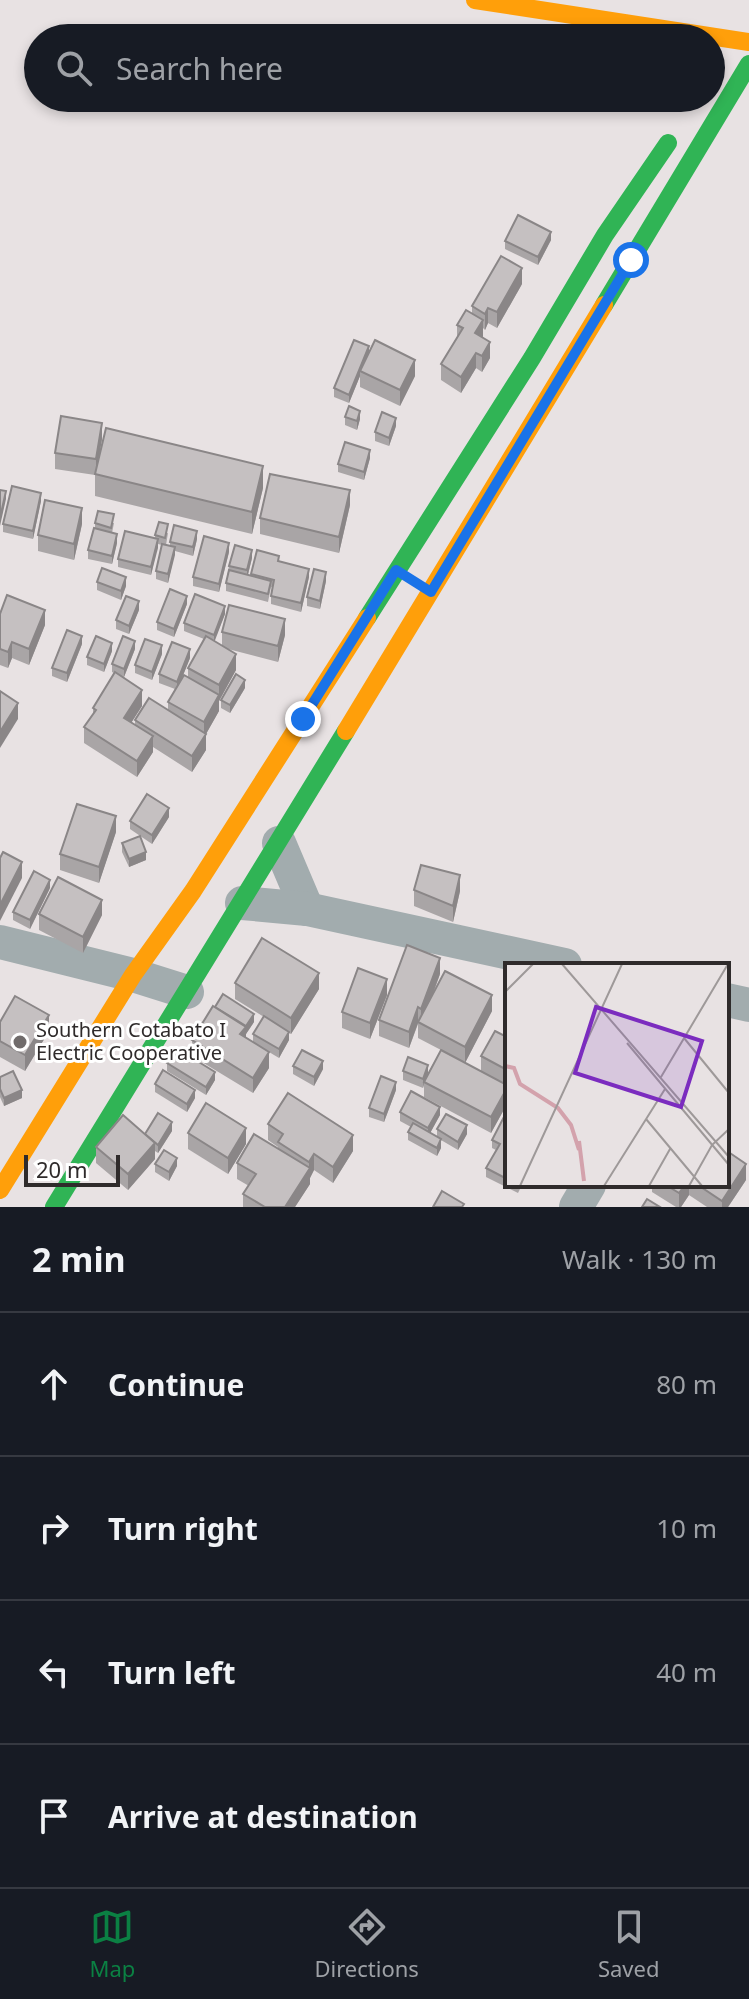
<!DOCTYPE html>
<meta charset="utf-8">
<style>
:root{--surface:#171b24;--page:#20242c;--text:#f1f3f6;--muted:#9ea1a6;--line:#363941;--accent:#0b8043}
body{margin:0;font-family:"Noto Sans",sans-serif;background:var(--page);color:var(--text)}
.scale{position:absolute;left:24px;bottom:20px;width:96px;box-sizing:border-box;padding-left:8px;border:4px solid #2f2b2b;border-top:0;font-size:22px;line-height:28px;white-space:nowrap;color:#2f2b2b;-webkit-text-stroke:6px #fff;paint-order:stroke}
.stop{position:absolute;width:24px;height:24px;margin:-18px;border:6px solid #1a73e8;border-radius:50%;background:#fff}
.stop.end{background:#1a73e8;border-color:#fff;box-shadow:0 2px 8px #0008}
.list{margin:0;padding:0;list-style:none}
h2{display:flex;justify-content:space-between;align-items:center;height:104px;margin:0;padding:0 32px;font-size:34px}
h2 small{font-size:26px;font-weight:400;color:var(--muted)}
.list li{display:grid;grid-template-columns:52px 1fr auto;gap:24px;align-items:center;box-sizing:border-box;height:144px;padding:0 32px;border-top:2px solid var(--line)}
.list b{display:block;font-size:30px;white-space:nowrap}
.list em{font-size:26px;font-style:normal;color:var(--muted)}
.icon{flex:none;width:44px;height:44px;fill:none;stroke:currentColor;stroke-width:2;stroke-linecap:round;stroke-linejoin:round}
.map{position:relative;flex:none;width:749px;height:1207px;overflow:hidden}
.search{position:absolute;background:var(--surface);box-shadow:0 4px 12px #0003;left:24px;right:24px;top:24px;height:88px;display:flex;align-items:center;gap:20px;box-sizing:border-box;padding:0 28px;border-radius:44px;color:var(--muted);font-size:30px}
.sheet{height:680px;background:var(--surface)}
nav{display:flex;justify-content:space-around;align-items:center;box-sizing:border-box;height:112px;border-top:2px solid var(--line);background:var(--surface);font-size:22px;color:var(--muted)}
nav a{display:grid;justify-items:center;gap:4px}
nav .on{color:var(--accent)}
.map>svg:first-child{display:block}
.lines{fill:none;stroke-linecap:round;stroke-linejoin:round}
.street{stroke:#a2acae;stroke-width:34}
.fast{stroke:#30b455;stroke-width:18}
.slow{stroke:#ff9f0a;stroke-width:18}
.wall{fill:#a9a5a6}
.shaded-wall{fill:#8a8687}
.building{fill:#c5c0c1;stroke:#8a8687;stroke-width:2}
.route{stroke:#1a73e8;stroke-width:10}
.poi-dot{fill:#706b6b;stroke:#fff;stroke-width:3}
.labels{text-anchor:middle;stroke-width:6;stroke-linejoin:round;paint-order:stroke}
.poi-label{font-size:20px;fill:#2f2b2b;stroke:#fff;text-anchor:start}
.inset-river{fill:none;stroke:#d3a2ac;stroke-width:4}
.inset-road{fill:none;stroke:#9e9999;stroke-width:2}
.view{fill:#7b2cbf;fill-opacity:0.15;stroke:#7b2cbf;stroke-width:4}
.inset-edge{fill:none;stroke:#2f2b2b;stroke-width:4}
</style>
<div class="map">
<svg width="749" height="1207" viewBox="0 0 749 1207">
<rect width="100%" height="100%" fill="#e8e2e3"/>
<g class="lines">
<g class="street">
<polyline points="279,843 307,909"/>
<polyline points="242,903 307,909 565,965"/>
<polyline points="0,942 133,975 187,992"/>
<polyline points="727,1000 749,1005"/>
<polyline points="576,1207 589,1185"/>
</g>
<g class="fast">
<polyline points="604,305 749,64"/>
<polyline points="367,618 532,358 605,235 668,143"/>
<polyline points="54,1207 346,731"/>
</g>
<g class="slow">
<polyline points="475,0 749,42"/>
<polyline points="346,731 604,305"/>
<polyline points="0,1190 133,975 193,891 367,618"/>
</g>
</g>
<g class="wall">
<polygon points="551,240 538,265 505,249 505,241"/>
<polygon points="522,284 497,328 488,323 485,330 483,328 483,337 490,358 482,372 476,368 461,393 441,380 441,364 457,337 457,325 472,313 472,306"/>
<polygon points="369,353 415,376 400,406 360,387 360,376 349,403 334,397 334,388"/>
<polygon points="345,417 360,419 357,430 345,425"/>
<polygon points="396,426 389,446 375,441 375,432"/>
<polygon points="102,439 98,461 263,488 252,534 95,496 95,475 55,469 55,453"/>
<polygon points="370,458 364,480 338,472 338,464"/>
<polygon points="41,501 33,539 3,532 3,524"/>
<polygon points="350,505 339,553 260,534 260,518"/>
<polygon points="95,523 114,523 112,533 117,543 112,564 88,559 88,550 95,529"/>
<polygon points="82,524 74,560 38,551 38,535"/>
<polygon points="168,533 166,545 170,546 170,542 197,539 193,556 175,551 168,583 156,579 156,571 162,545 158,544 151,575 118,567 118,559 155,539 155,535"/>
<polygon points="229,552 219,592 193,586 193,577"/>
<polygon points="252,558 248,575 251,576 251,574 279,561 309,577 301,612 271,604 271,596 273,588 271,587 268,602 226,591 226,583 229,566"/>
<polygon points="326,581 320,609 307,606 307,597"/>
<polygon points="97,582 126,586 121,600 97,590"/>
<polygon points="187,604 174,637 157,630 157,622"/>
<polygon points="139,610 129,634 116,629 116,620"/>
<polygon points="0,614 45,625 29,665 12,658 8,668 0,665"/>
<polygon points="225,614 214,641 222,646 222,632 285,635 278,662 228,649 236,670 219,701 219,711 206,734 206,750 192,772 153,747 153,752 137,777 84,743 84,727 93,715 93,708 114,673 112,672 112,664 135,649 124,677 142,706 131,723 135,725 135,720 168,710 168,702 175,689 159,683 159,674 190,658 182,678 188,677 188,668 204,639 184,631 184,623"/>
<polygon points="82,644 67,682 52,676 52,668"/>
<polygon points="112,651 104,672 87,665 87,657"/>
<polygon points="162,654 152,680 135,673 135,665"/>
<polygon points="245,688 230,713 221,708 221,700"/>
<polygon points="169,817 152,844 130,829 130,821"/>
<polygon points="116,832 99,883 60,870 60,854"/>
<polygon points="122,843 146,860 129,867 122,852"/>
<polygon points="50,888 30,929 13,920 13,912"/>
<polygon points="414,890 460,891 453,922 414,906"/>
<polygon points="39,914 102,915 83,953 39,930"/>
<polygon points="440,974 432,997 492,1011 465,1063 481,1071 481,1056 507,1037 507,1104 491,1133 424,1097 424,1085 423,1088 403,1080 403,1071 428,1073 441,1050 418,1038 418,1024 409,1048 379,1036 379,1020"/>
<polygon points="235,983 319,989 291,1034 289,1033 289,1040 279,1058 269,1052 269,1068 253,1093 192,1056 192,1040 254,1022 246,1034 246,1037 253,1042 253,1034 264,1017 235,999"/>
<polygon points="387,995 370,1039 342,1028 342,1012"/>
<polygon points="0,1022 49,1031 25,1071 0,1057"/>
<polygon points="167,1063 215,1080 206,1095 167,1071"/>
<polygon points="293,1066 323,1069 314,1086 293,1074"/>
<polygon points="0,1077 22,1098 4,1106 0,1097"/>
<polygon points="155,1084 195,1098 187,1112 155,1092"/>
<polygon points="396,1090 384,1122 369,1117 369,1108"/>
<polygon points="507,1111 507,1185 522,1185 518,1193 486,1177 486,1168 496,1150 492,1148 492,1140"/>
<polygon points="400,1112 440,1115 430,1133 437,1137 437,1129 467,1134 458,1150 441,1140 441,1148 437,1156 408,1140 408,1132 411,1127 400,1121"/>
<polygon points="268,1124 353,1151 333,1183 314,1170 310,1178 310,1184 295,1207 243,1207 243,1194 249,1186 237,1179 237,1163 278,1149 278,1147 268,1140"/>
<polygon points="172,1131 158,1153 155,1151 155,1159 128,1190 96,1163 96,1147 145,1134"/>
<polygon points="188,1133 246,1144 228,1174 188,1149"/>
<polygon points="155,1164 177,1166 169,1181 155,1172"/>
<polygon points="746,1180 728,1207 707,1207 689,1195 681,1207 676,1207 652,1192 652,1185 727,1185"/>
</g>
<g class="shaded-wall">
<polygon points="551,232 551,240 538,265 538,257"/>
<polygon points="522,268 522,284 497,328 497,312"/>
<polygon points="488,308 488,323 485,330 485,314"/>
<polygon points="483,320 483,336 475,349 475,333"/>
<polygon points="490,342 490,358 482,372 482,356"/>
<polygon points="369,346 369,354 360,371 360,376 349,403 349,395"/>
<polygon points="476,353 476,368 461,393 461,377"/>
<polygon points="415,360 415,376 400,406 400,390"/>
<polygon points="360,411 360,419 357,430 357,421"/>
<polygon points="396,418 396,426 389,446 389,438"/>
<polygon points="102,423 102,439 96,475 96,459"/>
<polygon points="370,450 370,458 364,480 364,472"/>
<polygon points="263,466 263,488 252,534 252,512"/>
<polygon points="350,490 350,505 339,553 339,537"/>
<polygon points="6,491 6,499 0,526 0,518"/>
<polygon points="41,493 41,501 33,539 33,531"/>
<polygon points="82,508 82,524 74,560 74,544"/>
<polygon points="197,531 197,539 193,556 193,547"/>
<polygon points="117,534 117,543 112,564 112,556"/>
<polygon points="158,539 158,548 151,575 151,567"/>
<polygon points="229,543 229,552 219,592 219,584"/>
<polygon points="175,547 175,555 168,583 168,574"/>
<polygon points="252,550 252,558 247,578 247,570"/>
<polygon points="309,569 309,577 301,612 301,603"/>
<polygon points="326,572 326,581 320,609 320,601"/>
<polygon points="126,577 126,586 121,600 121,591"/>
<polygon points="187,596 187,604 174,637 174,629"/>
<polygon points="139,601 139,610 129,634 129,626"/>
<polygon points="225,606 225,614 214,643 214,635"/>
<polygon points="45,610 45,625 29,665 29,649"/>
<polygon points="285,619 285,635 278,662 278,646"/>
<polygon points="82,636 82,644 67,682 67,673"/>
<polygon points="135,641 135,649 124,677 124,669"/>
<polygon points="12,642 12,658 8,668 8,652"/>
<polygon points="112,643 112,651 104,672 104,664"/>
<polygon points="162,645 162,654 152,680 152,672"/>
<polygon points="190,649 190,658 177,690 177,682"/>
<polygon points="236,654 236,670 219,701 219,685"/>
<polygon points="245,680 245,688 230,713 230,705"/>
<polygon points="142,690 142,706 124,734 124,718"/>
<polygon points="219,695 219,711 206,734 206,750 192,772 192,756 204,737 204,722"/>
<polygon points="18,703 18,719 0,748 0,732"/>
<polygon points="153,736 153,752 137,777 137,761"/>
<polygon points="169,808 169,817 152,844 152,835"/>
<polygon points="116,816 116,832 99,883 99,867"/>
<polygon points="146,852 146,860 129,867 129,859"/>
<polygon points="22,862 22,878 0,921 0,905"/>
<polygon points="460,875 460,891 453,922 453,906"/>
<polygon points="50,880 50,888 30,929 30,920"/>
<polygon points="102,900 102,915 83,953 83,937"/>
<polygon points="440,958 440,974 421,1025 421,1009"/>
<polygon points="319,973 319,989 291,1034 291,1018"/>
<polygon points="387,979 387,995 370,1039 370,1023"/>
<polygon points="492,995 492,1011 465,1063 465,1047"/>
<polygon points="418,1007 418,1023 409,1048 409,1032"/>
<polygon points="254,1014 254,1022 246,1034 246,1026"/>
<polygon points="49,1015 49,1031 25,1071 25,1055"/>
<polygon points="246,1027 246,1043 240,1034"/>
<polygon points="289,1032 289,1040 279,1058 279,1049"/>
<polygon points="269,1052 269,1068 253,1093 253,1078"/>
<polygon points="323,1061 323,1069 314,1086 314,1077"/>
<polygon points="428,1065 428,1073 424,1082 423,1088 423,1079"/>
<polygon points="215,1072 215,1080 206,1095 206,1087"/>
<polygon points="396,1082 396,1090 384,1122 384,1114"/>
<polygon points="507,1088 507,1104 491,1133 491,1117"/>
<polygon points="22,1090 22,1098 4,1106 4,1098"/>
<polygon points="195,1090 195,1098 187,1112 187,1104"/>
<polygon points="440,1107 440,1115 428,1137 428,1128"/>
<polygon points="172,1122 172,1131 158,1153 158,1145"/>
<polygon points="467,1125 467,1134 458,1150 458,1142"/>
<polygon points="246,1128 246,1144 228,1174 228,1158"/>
<polygon points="353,1135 353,1151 333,1183 333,1167"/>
<polygon points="441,1139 441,1148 437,1156 437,1148"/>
<polygon points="155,1143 155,1159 128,1190 128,1174"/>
<polygon points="314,1154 314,1170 310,1178 310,1184 295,1207 285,1207 309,1168 309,1162"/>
<polygon points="177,1158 177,1166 169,1181 169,1172"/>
<polygon points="746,1164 746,1180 728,1207 722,1207 722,1201"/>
<polygon points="685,1185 689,1185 689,1195 681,1207 679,1207 679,1193"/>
</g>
<g class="building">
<polygon points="518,215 551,232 538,257 505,241"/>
<polygon points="501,256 522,268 497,312 488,308 485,314 472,306"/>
<polygon points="466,310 483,320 475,333 490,342 482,356 476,353 461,377 441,364 463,328 457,325"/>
<polygon points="354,340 369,346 349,395 334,388"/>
<polygon points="375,340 415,360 400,390 360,371"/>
<polygon points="349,406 360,411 357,421 345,417"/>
<polygon points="382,412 396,418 389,438 375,432"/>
<polygon points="61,416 102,423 96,459 55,453"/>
<polygon points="106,428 263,466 252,512 95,474"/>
<polygon points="345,442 370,450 364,472 338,464"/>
<polygon points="270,474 350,490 339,537 260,518"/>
<polygon points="12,486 41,493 33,531 3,524"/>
<polygon points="0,490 6,491 0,518"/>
<polygon points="45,500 82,508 74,544 38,535"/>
<polygon points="98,511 114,514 111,528 95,523"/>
<polygon points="159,522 168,524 165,538 155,535"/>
<polygon points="174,525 197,531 193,547 170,542"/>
<polygon points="94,528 117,534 112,556 88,550"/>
<polygon points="125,531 158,539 151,567 118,559"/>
<polygon points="204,536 229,543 219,584 193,577"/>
<polygon points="162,544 175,547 168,574 156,571"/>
<polygon points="235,545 252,550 247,570 229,566"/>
<polygon points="257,550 279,556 278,561 309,569 301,603 271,596 274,580 251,574"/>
<polygon points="102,568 126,577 121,591 97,582"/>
<polygon points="314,569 326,572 320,601 307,597"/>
<polygon points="229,570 271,581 268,594 226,583"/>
<polygon points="170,589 187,596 174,629 157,622"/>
<polygon points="195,594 225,606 214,635 184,623"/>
<polygon points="7,595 45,610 29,649 12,642 8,652 0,649 0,614"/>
<polygon points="126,596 139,601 129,626 116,620"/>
<polygon points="229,605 285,619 278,646 222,632"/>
<polygon points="67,630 82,636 67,673 52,668"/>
<polygon points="96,636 112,643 104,664 87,657"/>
<polygon points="123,636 135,641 124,669 112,664"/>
<polygon points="206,636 236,654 219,685 188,668"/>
<polygon points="145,639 162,645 152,672 135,665"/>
<polygon points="172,642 190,649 177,682 159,674"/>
<polygon points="115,672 142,690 124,718 153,736 137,761 84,727 96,710 93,708"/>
<polygon points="236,674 245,680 230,705 221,700"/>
<polygon points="184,675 219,695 204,722 168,702"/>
<polygon points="0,691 18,703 0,732"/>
<polygon points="149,698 206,734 192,756 135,720"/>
<polygon points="147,794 169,808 152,835 130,821"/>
<polygon points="77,804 116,816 99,867 60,854"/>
<polygon points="140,836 146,852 129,859 122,843"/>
<polygon points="3,852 22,862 0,905 0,858"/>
<polygon points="421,865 460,875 453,906 414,890"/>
<polygon points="34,871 50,880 30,920 13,912"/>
<polygon points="58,877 102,900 83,937 39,914"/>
<polygon points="262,938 319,973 291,1018 235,983"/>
<polygon points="407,945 440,958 421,1009 418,1007 409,1032 379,1020"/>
<polygon points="358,968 387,979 370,1023 342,1012"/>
<polygon points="445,971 492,995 465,1047 418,1022"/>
<polygon points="223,994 254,1014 246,1026 215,1007"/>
<polygon points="15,996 49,1015 25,1055 0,1041 0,1022"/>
<polygon points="213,1006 246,1027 240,1034 269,1052 253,1078 192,1040"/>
<polygon points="264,1016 289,1032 279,1049 253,1034"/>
<polygon points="495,1031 507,1037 507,1070 481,1056"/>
<polygon points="176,1048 215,1072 206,1087 167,1063"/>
<polygon points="302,1050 323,1061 314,1077 293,1066"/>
<polygon points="441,1050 507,1085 507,1088 491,1117 424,1082"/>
<polygon points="408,1057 428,1065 423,1079 403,1071"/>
<polygon points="163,1070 195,1090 187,1104 155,1084"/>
<polygon points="13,1071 22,1090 4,1098 0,1089 0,1077"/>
<polygon points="381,1076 396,1082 384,1114 369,1108"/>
<polygon points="411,1091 440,1107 428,1128 400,1112"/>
<polygon points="288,1093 353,1135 333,1167 314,1154 309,1162 278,1142 283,1134 268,1124"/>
<polygon points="206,1103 246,1128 228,1158 188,1133"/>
<polygon points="507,1111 507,1179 486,1168 500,1144 492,1140"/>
<polygon points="158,1113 172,1122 158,1145 145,1134"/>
<polygon points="446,1114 467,1125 458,1142 437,1129"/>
<polygon points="123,1115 155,1143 128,1174 96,1147"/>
<polygon points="413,1123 441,1139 437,1148 408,1132"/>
<polygon points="254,1134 310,1168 285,1207 265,1207 243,1194 256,1174 237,1163"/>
<polygon points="164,1150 177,1158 169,1172 155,1164"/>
<polygon points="727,1151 746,1164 722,1201 698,1185 727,1185"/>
<polygon points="666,1185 685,1185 679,1193"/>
<polygon points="442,1191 464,1204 462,1207 433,1207"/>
<polygon points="647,1199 660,1207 642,1207"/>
</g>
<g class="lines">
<polyline class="route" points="303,719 396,570 431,592 631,260"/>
</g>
<circle class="poi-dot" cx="20" cy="1042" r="8"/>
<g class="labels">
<g class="poi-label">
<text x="36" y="1037">Southern Cotabato I<tspan x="36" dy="23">Electric Cooperative</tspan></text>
</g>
</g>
<g transform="translate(505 963)">
<rect width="224" height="224" fill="#e8e2e3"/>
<path class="inset-river" d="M0,103l9,2 6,16 38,24 13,17 8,25M74,178l5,40"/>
<path class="inset-road" d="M57,1l167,193M0,29l28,-28M179,75l45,55M122,80l102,122M156,114l67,-113M141,156l56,67M15,223l102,-222M99,223l61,-97M144,223l21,-37M184,223l23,-41 17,-16"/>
<path class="view" d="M91,44l106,34 -21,66 -106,-34z"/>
<rect width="224" height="224" class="inset-edge"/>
</g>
</svg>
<div class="scale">20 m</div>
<div class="stop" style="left:631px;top:260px"></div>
<div class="stop end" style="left:303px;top:719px"></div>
<div class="search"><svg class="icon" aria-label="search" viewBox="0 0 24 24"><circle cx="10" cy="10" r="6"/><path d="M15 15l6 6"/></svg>Search here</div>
</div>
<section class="sheet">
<h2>2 min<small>Walk · 130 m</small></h2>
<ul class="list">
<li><svg class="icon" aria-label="ahead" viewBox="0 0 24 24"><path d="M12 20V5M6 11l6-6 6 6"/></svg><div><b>Continue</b></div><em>80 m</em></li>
<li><svg class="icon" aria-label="right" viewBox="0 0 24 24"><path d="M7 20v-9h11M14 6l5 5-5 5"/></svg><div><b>Turn right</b></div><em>10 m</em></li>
<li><svg class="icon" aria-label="left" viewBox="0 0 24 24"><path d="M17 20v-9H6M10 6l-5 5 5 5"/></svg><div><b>Turn left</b></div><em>40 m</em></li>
<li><svg class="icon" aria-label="arrive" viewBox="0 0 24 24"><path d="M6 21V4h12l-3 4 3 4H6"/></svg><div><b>Arrive at destination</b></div></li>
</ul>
</section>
<nav>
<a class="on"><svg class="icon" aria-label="map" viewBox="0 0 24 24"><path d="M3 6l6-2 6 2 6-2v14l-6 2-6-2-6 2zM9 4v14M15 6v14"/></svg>Map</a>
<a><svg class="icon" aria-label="directions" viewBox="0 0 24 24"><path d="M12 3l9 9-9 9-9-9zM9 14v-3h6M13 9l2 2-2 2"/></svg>Directions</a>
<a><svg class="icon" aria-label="saved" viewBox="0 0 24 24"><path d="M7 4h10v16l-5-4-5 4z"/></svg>Saved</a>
</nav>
